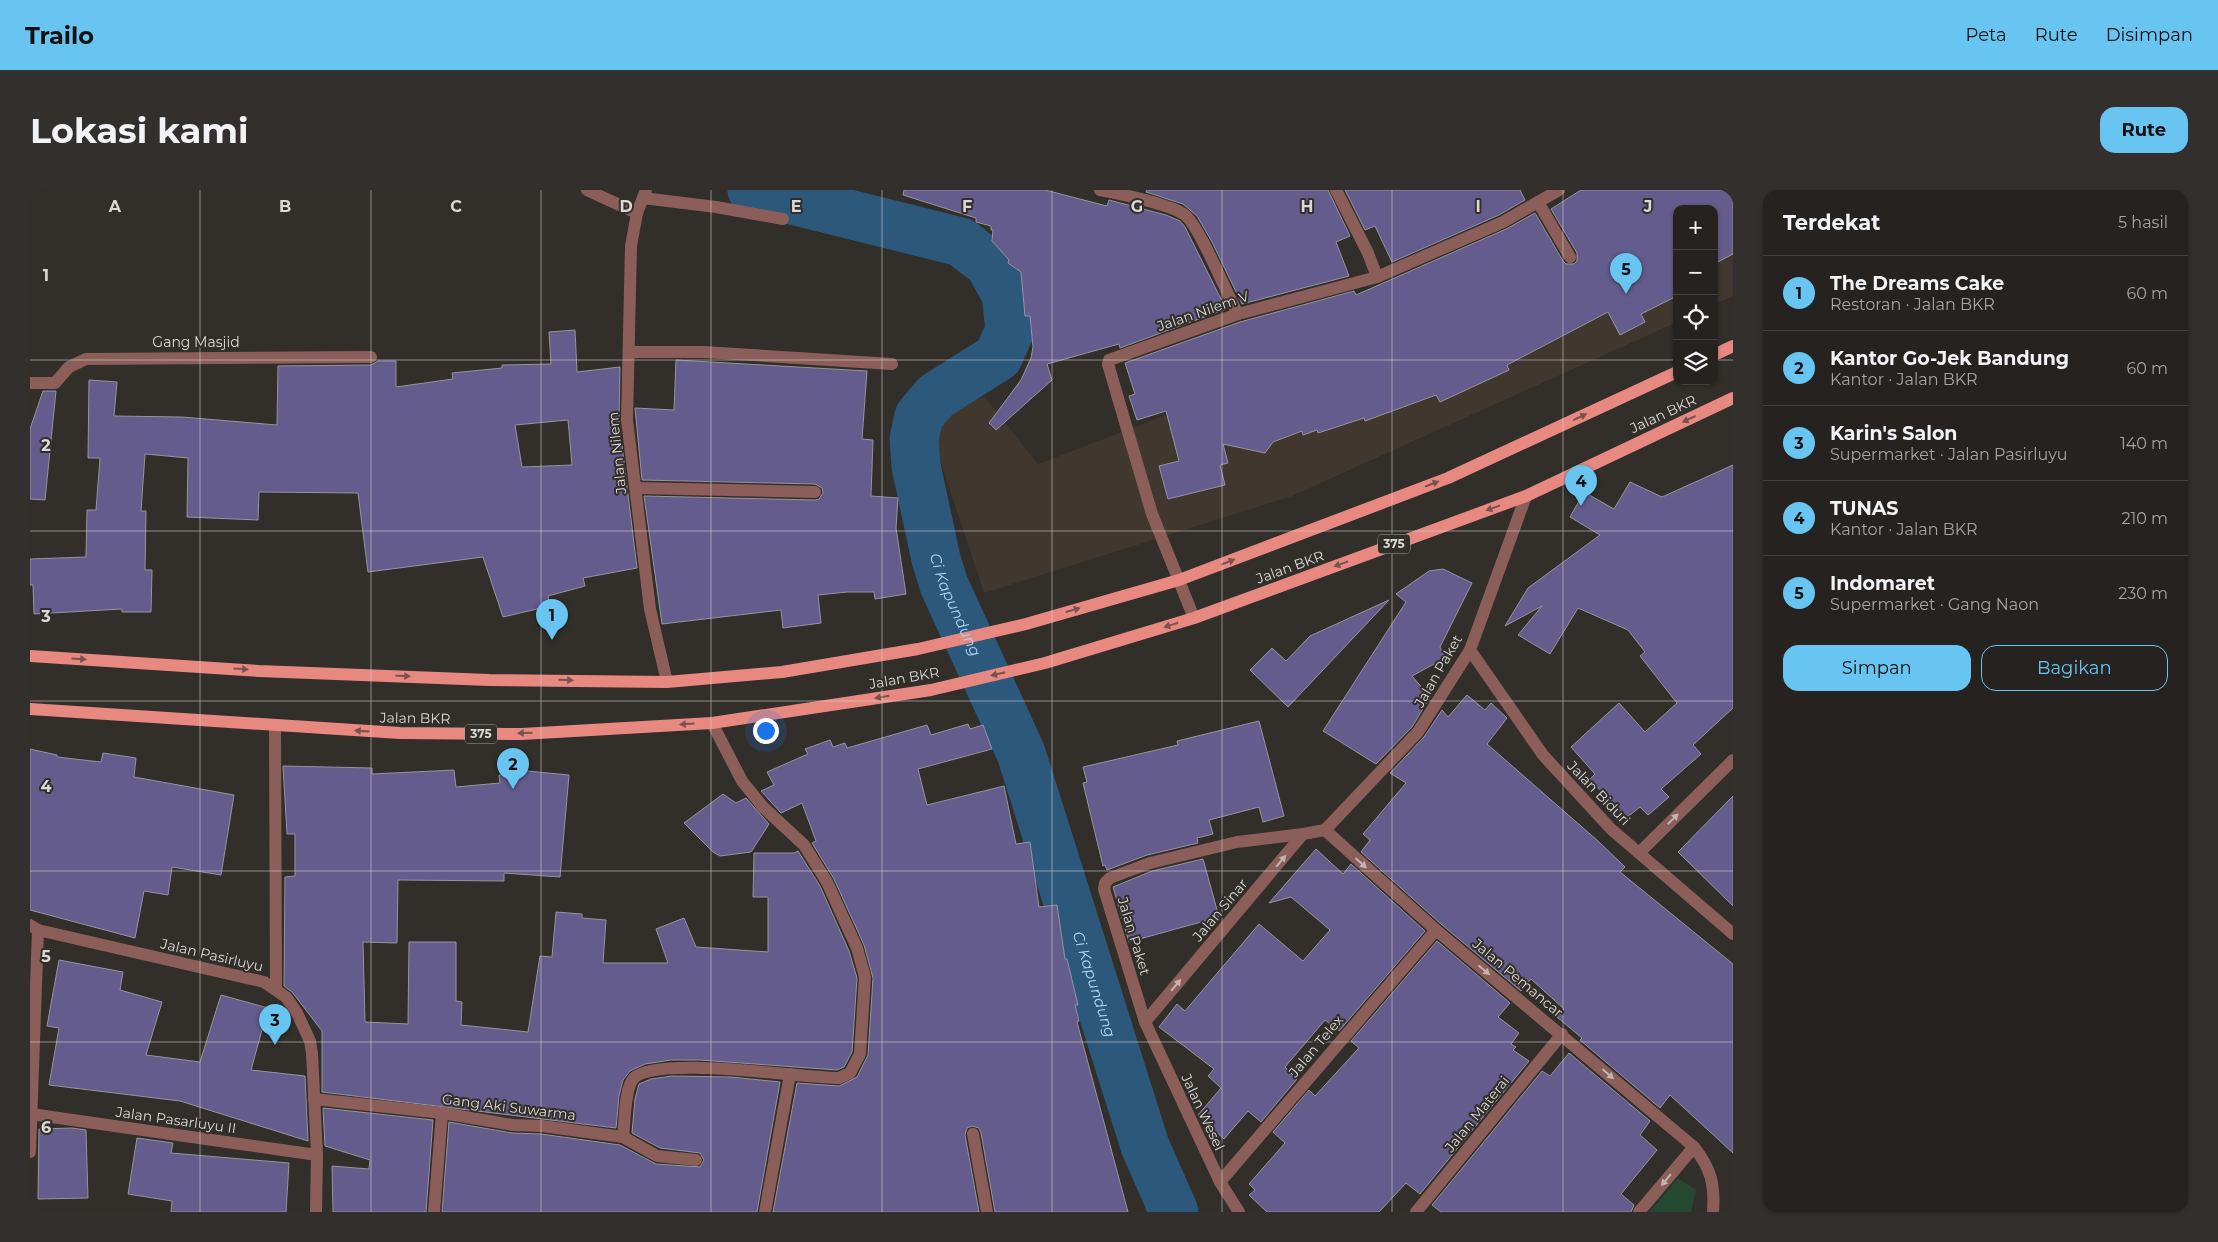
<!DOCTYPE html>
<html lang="id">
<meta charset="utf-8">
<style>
:root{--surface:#262220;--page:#322f2d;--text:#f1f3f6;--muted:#a4a4a5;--line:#423f3e;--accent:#68c4f0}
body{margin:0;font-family:Montserrat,sans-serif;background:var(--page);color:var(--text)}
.controls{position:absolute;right:15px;top:15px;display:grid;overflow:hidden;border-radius:10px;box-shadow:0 1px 4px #0004}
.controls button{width:45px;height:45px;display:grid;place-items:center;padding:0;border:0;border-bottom:1px solid var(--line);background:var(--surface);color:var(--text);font:25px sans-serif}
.you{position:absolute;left:735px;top:540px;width:18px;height:18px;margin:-12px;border:4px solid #fff;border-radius:50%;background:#1a73e8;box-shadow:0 0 0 8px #1a73e833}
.badge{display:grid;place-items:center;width:32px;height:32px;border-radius:50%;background:var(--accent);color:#111;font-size:16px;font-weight:700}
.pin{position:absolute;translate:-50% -41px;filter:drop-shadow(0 1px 2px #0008)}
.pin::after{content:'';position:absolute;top:26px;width:18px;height:15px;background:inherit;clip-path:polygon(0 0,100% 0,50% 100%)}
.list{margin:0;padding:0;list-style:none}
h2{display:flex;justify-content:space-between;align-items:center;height:65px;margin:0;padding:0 20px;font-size:21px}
h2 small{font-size:16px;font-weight:400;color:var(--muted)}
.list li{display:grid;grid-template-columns:32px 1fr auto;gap:15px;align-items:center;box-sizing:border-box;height:75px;padding:0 20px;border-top:1px solid var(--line)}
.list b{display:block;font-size:19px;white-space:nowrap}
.list p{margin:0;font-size:16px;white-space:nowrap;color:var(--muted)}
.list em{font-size:16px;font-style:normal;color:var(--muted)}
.actions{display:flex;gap:10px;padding:15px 20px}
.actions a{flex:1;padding:11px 0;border:1px solid var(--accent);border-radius:15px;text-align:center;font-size:18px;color:var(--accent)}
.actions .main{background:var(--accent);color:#111}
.icon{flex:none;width:28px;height:28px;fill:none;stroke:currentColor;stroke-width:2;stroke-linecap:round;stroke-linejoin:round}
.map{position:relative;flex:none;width:1703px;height:1022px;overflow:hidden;border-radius:15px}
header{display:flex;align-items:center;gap:30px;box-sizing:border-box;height:70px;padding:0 25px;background:var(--accent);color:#111}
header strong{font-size:24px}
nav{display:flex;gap:28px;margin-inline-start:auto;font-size:18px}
.intro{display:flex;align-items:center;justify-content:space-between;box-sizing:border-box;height:120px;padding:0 30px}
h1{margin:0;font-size:35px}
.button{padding:12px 22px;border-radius:15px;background:var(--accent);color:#111;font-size:18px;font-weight:700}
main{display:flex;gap:30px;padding:0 30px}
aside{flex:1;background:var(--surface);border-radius:15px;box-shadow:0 1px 4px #0004}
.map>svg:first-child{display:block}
.built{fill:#40372e}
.green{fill:#254830}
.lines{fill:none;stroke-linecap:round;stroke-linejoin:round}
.river{stroke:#2b587b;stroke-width:49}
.building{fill:#645c8c;stroke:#95959c;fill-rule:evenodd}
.minor{stroke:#8c5e59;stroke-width:12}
.major{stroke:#e78981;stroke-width:12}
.oneway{fill:#7a524d}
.oneway2{fill:#c3b4b0}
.grid{fill:none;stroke:#dbd9d6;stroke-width:1;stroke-opacity:0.55}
.labels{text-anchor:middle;stroke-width:4;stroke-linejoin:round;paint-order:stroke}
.shield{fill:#322e2a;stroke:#a8a6a2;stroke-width:1}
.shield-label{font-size:12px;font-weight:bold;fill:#dbd9d6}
.street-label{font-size:14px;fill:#dbd9d6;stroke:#322e2a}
.water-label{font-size:15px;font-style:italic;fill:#afd7f9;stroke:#322e2a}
.grid-label{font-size:16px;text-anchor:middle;font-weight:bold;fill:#dbd9d6;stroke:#322e2a;stroke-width:4;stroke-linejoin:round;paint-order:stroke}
</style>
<header>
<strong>Trailo</strong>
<nav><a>Peta</a><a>Rute</a><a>Disimpan</a></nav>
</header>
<div class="intro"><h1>Lokasi kami</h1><a class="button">Rute</a></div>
<main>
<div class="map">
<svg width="1703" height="1022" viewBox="0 0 1703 1022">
<rect width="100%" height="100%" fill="#322e2a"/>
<g class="built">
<polygon points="1703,0 1703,106 1684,115 1684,19"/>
<polygon points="1647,20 1647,132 1262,306 954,403 894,222 955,207 1008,274 1538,72"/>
</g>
<polygon class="green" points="1648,988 1666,1000 1661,1022 1619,1022"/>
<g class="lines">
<path class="river" id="s1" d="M722,0l209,52 28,22 17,30 4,36 -12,27 -62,39 -17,20 -5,23 2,27 20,93 8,26 77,168 124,393 29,66"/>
</g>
<g class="building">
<polygon points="874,0 1015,0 1077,16 1079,10 1136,25 1150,31 1155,37 1196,119 1090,158 1089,154 1017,174 1022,190 966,240 959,233 991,190 1001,168 1003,157 1000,126 995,126 991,82 978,73 979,70 962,51 963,40 961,40 961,36 946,32 946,28 873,5"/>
<polygon points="1117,0 1298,0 1320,46 1306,52 1319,86 1212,114 1182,52 1167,26 1153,14 1116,2"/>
<polygon points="1315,0 1490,0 1495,10 1469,25 1362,72 1345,36 1335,40"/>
<polygon points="1551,0 1703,0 1703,64 1684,74 1684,19 1647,19 1647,106 1611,124 1615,132 1590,145 1578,122 1477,175 1479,180 1410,212 1406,205 1335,231 1334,228 1288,243 1287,240 1273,245 1272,241 1243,252 1235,263 1193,254 1198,273 1190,275 1195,295 1138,309 1129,276 1149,271 1136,221 1107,230 1099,206 1105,204 1095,173 1210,132 1324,101 1326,105 1476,39 1505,23 1533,71 1536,74 1544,74 1547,71 1547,63 1521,19"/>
<path d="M545,140l2,42 43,-5 -1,54 18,147 -54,10 2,8 -37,10 2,10 -47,11 -20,-60 -115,15 -10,-79 -99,-1 -1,28 -71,-3 1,-59 -43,-4 -4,57h5l-1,59h7l-1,42h-29v-3l-88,5 -1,-29h-3v-26l56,-2 1,-47h9l4,-52h-12l1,-78 28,2 -3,34 68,1 95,8 1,-59 93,-1 7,-4h18v26l57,-8 -1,-6 50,-5v-3l49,-1 -2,-32zM538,230l4,45 -50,2 -7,-42z"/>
<polygon points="646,170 837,181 832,249 843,250 841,306 868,308 866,338 876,404 845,409 844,402 817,402 788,405 791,433 753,438 751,420 632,434 614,306 785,310 789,309 793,303 792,298 785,294 612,290 605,218 644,220"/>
<polygon points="13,201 26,201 15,310 0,309 0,239"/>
<polygon points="1703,275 1703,518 1663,555 1671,564 1631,599 1639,607 1618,625 1610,617 1596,628 1560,589 1565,584 1541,557 1589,513 1615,542 1647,513 1610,466 1615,462 1598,440 1548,418 1520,464 1488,445 1512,416 1475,436 1498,398 1570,345 1540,327 1554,302 1584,319 1600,292 1632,307"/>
<polygon points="1413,379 1442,393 1410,457 1415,468 1382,486 1400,507 1382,537 1346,574 1293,541 1376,412 1366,404 1399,381"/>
<polygon points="1359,410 1258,517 1220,480 1242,458 1256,471 1280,446"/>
<polygon points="1437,505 1455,520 1461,513 1477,528 1457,554 1568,651 1595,677 1590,682 1703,774 1703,963 1640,905 1630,918 1550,850 1552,848 1527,827 1534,819 1501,789 1491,801 1411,734 1331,662 1340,650 1333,644 1376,593 1360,583 1394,547 1412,520 1418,527"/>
<polygon points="1229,531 1254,626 1233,632 1229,617 1179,630 1183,644 1167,648 1168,653 1117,665 1077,680 1075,675 1073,676 1053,593 1057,592 1053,577 1148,555 1147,551"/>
<polygon points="938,534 940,539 953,535 962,559 888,579 897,615 974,596 986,654 1000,652 1009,717 1027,715 1035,769 1037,769 1048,815 1045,815 1049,831 1047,832 1098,1022 965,1022 951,943 949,938 942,936 937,938 935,945 949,1022 743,1022 767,893 809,896 827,887 838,865 843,788 834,755 804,689 782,653 786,651 772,613 751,623 731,601 744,595 737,582 778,564 775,559 800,550 803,557 815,553 817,558 897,535 901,545"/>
<polygon points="0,559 27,565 27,567 71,572 73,563 106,568 104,587 204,605 191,685 142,677 138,705 114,701 105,748 0,720"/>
<polygon points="253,576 342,578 342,584 424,580 426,597 470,593 469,585 497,581 539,585 530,687 474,683 474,691 368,690 367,753 333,752 335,832 378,834 379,752 426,752 426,811 432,812 431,835 498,842 510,766 522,767 526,722 552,724 552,728 576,730 573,773 638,773 626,739 654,728 666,757 738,762 738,707 723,707 724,663 764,663 768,661 790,696 819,761 827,788 822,862 814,877 807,880 670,870 641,870 615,874 600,881 593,890 589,906 586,938 292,902 292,841 262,802 254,796 255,687 265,686 265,644 257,644"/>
<polygon points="693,604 706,613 716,608 739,634 721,662 690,666 683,662 654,633"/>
<polygon points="1703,606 1703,716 1648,662"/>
<polygon points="1286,659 1313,684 1321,674 1395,741 1309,841 1295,830 1255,877 1267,889 1231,932 1218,921 1194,949 1168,925 1191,898 1178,886 1184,879 1129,837 1147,814 1155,821 1229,734 1273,771 1300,740 1261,707 1239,713"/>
<polygon points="1173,669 1189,727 1099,752 1083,697 1122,681"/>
<polygon points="1407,751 1480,813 1468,827 1489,843 1481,854 1486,857 1483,860 1499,871 1390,1004 1376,993 1349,1022 1237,1022 1219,1005 1225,1000 1219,994 1255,953 1243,942 1279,900 1285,906 1329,858 1321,851"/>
<polygon points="29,770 93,782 90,800 132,812 116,865 170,872 191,805 238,818 221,880 275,886 278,951 150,911 19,895 29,838 17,836"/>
<polygon points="1539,863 1620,931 1610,945 1627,960 1591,1004 1604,1015 1601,1022 1411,1022 1402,1015 1512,881 1520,886"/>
<polygon points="642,886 701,887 750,892 727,1022 412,1022 419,932 482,943 511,944 590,955 626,974 670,977 674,970 670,963 630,958 602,943 605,909 609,894 621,889"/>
<polygon points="293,918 403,930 396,1022 303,1022 302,976 339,979 340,970 295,956"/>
<polygon points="42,938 56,940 58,1008 8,1009 9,939"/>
<polygon points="107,948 143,953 141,963 259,973 256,1022 141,1022 142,1011 98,1004"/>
</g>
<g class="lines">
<g class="minor">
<polyline points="557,0 607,23"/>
<polyline points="616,0 607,23 601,56 597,230 620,419 637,492"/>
<path d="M1070,0c17,3 73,15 85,25 15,12 41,78 53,99"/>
<polyline points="1306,0 1338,63 1347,87"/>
<polyline points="613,8 686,17 753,29"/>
<polyline points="1508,12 1540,67"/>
<polyline points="599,162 674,162 862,174"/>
<polyline points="0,193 25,193 39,177 56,169 341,167"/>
<polyline points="606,298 785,302"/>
<polyline points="1164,428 1122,324 1078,174 1079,170 1208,124 1347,87 1473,32 1529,0"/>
<polyline points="1440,460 1513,565 1581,639 1703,744"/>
<polyline points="245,536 246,799"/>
<path d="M1295,640l111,100 258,217c17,22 21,37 19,65"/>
<polyline points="1295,640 1388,542 1440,460 1496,306"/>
<polyline points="1609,663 1703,570"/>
<polyline points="0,735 8,740 234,792 256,807 267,823 280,851 282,863 287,965 286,1022"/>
<polyline points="1115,832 1273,644 1295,640"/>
<polyline points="284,909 412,923 483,935 512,936 593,947 627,966 666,970"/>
<polyline points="1,924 287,965"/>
<polyline points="943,944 957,1022"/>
<path d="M593,947c2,-14 1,-49 11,-59 25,-23 167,0 205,0l11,-5 10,-19 5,-77 -8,-29 -30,-66 -23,-37 -41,-38 -21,-26 -30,-58"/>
<polyline points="0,962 8,740"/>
<polyline points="1190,992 1406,740"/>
<polyline points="404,1022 412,923"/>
<polyline points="735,1022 760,884"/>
<polyline points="1209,1022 1190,992 1115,832 1074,699 1075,693 1080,688 1120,673 1207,652 1273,644"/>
<polyline points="1386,1022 1532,844"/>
<polyline points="1609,1022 1664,957"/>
</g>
<g class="major">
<polyline points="1684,165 1703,156"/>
<polyline points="0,466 229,481 459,490 637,492 752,482 888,459 996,434 1149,390 1418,288 1647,182"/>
<polyline points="0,519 370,543 492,544 682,533 901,500 1015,473 1164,428 1496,306 1703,208"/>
</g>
</g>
<defs><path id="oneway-solid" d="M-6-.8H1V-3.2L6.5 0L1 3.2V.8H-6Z" transform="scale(1.25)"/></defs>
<g class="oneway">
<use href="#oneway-solid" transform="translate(1550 227) rotate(-25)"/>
<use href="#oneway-solid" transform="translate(1659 229) rotate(155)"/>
<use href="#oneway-solid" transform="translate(1402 294) rotate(-21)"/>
<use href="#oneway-solid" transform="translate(1463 318) rotate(160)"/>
<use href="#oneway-solid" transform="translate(1198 372) rotate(-21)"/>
<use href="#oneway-solid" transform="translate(1311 374) rotate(160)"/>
<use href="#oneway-solid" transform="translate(1043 420) rotate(-16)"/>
<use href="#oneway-solid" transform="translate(1141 435) rotate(163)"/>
<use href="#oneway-solid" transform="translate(49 469) rotate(4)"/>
<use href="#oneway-solid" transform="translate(211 479) rotate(4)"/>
<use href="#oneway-solid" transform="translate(968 484) rotate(167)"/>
<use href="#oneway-solid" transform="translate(373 486) rotate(2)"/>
<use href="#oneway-solid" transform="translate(536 490) rotate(1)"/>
<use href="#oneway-solid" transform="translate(852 507) rotate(171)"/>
<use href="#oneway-solid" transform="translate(657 534) rotate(177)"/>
<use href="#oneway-solid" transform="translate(332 541) rotate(-177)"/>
<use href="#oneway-solid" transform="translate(495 543) rotate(178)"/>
</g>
<g class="oneway2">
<use href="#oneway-solid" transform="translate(1643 629) rotate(-45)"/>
<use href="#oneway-solid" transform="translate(1251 671) rotate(-50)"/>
<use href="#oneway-solid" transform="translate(1331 673) rotate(42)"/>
<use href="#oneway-solid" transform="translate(1454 780) rotate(40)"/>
<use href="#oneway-solid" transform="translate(1146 795) rotate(-50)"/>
<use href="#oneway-solid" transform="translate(1578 884) rotate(41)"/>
<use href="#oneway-solid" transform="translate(1636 990) rotate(130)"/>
</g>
<path class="grid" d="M170,0v1022M341,0v1022M511,0v1022M681,0v1022M852,0v1022M1022,0v1022M1192,0v1022M1362,0v1022M1533,0v1022M0,170h1647M1684,170h19M0,341h1703M0,511h1703M0,681h1703M0,852h1703"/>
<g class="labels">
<g class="shield">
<rect x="1348" y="344.5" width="32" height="19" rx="4"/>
<rect x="435" y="534.5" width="32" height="19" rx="4"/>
</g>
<g class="shield-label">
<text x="1364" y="358">375</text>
<text x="451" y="548">375</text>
</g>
<g class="street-label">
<text transform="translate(1173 121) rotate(-19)" y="5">Jalan Nilem V</text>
<text x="166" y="157">Gang Masjid</text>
<text transform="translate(1633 224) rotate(-25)" y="5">Jalan BKR</text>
<text transform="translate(587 263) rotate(-96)" y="5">Jalan Nilem</text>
<text transform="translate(1260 377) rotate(-20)" y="5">Jalan BKR</text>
<text transform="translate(1408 481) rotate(-60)" y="5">Jalan Paket</text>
<text transform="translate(874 488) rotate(-10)" y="5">Jalan BKR</text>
<text transform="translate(385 528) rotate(1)" y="5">Jalan BKR</text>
<text transform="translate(1569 603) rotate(46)" y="5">Jalan Biduri</text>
<text transform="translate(1190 720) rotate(-50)" y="5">Jalan Sinar</text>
<text transform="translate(1104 746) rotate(73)" y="5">Jalan Paket</text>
<text transform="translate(182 765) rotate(13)" y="5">Jalan Pasirluyu</text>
<text transform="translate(1488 788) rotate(40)" y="5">Jalan Pemancar</text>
<text transform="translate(1286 856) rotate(-50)" y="5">Jalan Telex</text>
<text transform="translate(479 917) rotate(7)" y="5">Gang Aki Suwarma</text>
<text transform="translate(1173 922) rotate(65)" y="5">Jalan Wesel</text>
<text transform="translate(1447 924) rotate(-51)" y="5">Jalan Materai</text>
<text transform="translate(146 930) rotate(8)" y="5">Jalan Pasarluyu II</text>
</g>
<g class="water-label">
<text dy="5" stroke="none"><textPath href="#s1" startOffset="646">Ci Kapundung</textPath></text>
<text dy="5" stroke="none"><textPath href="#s1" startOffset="1051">Ci Kapundung</textPath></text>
</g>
</g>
<g class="grid-label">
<text x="85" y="22">A</text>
<text x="255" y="22">B</text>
<text x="426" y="22">C</text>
<text x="596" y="22">D</text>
<text x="766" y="22">E</text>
<text x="937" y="22">F</text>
<text x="1107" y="22">G</text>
<text x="1277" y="22">H</text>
<text x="1448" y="22">I</text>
<text x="1618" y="22">J</text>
<text x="16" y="91">1</text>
<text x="16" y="261">2</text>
<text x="16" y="432">3</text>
<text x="16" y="602">4</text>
<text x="16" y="772">5</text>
<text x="16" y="943">6</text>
</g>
</svg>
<div class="controls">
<button>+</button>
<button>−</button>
<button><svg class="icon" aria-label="locate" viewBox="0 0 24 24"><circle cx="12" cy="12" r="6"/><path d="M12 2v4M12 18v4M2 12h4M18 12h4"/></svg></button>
<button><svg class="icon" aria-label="layers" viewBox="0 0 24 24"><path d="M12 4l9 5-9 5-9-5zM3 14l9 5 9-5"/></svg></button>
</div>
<div class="you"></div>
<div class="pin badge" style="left:522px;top:450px">1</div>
<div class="pin badge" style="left:483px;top:599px">2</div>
<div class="pin badge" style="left:245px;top:855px">3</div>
<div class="pin badge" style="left:1551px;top:316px">4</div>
<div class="pin badge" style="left:1596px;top:104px">5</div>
</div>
<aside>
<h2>Terdekat<small>5 hasil</small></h2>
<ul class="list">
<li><span class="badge">1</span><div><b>The Dreams Cake</b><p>Restoran · Jalan BKR</p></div><em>60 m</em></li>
<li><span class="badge">2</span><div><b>Kantor Go-Jek Bandung</b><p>Kantor · Jalan BKR</p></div><em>60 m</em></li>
<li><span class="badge">3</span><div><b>Karin's Salon</b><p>Supermarket · Jalan Pasirluyu</p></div><em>140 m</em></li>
<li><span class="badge">4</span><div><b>TUNAS</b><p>Kantor · Jalan BKR</p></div><em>210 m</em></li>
<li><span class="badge">5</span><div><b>Indomaret</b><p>Supermarket · Gang Naon</p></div><em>230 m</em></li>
</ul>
<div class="actions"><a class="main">Simpan</a><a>Bagikan</a></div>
</aside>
</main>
